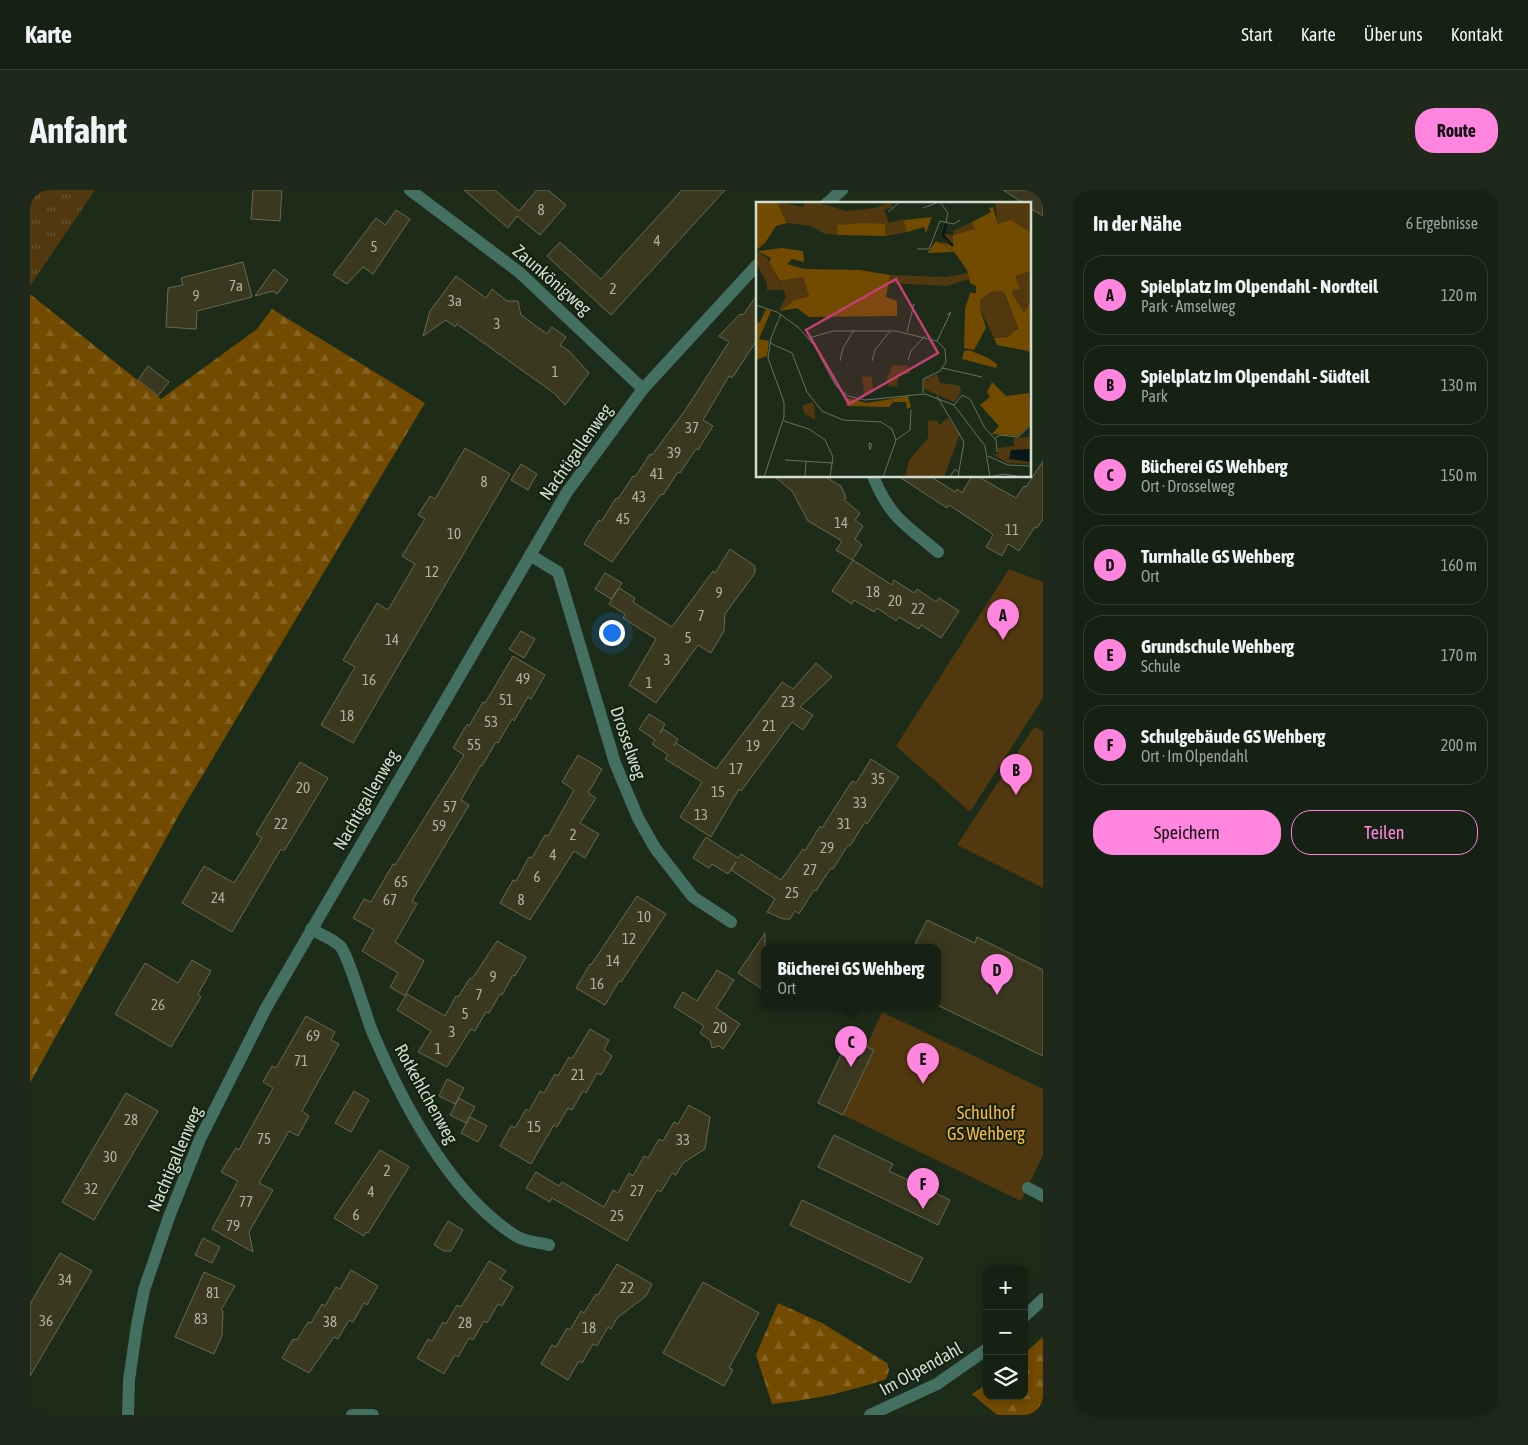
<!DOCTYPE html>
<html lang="de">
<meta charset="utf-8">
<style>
:root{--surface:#152112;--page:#1e291b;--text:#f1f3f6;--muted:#9da39f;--line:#343e32;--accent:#ff85df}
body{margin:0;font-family:"Asap Condensed",sans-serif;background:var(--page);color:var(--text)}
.controls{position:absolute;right:15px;bottom:15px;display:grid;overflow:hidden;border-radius:10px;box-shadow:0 2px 8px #0003}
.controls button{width:45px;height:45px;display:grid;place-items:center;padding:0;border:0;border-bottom:1px solid var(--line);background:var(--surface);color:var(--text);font:25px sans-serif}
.you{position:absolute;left:581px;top:442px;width:18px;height:18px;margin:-12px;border:4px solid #fff;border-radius:50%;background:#1a73e8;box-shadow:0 0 0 8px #1a73e833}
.badge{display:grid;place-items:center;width:32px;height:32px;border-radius:50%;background:var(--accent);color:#111;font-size:16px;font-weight:700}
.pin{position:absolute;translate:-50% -41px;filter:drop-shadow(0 1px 2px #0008)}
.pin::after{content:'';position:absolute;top:26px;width:18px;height:15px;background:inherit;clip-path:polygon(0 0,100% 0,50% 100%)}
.popup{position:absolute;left:731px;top:754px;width:180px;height:65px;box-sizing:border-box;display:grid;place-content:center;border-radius:10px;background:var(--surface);filter:drop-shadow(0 1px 4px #0005);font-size:16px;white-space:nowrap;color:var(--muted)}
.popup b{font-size:19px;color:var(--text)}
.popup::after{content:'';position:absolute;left:50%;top:100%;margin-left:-10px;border:10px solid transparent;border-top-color:var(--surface)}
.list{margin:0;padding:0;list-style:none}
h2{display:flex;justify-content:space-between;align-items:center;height:65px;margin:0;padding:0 20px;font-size:21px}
h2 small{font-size:16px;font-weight:400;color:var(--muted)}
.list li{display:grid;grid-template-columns:32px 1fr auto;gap:15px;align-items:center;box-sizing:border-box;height:80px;margin:0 10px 10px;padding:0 10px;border:1px solid var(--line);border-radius:20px}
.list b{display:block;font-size:19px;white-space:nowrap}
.list p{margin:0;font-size:16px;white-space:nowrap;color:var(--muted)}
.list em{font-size:16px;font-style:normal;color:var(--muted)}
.actions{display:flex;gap:10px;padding:15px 20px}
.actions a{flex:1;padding:11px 0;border:1px solid var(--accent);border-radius:20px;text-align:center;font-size:18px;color:var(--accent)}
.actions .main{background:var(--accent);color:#111}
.icon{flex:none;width:28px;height:28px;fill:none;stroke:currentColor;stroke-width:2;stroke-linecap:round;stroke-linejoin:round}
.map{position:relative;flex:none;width:1013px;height:1225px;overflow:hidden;border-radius:20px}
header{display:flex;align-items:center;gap:30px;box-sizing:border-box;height:70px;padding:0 25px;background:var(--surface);border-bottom:1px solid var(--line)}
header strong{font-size:24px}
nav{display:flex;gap:28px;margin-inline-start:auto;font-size:18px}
.intro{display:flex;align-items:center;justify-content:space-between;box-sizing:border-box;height:120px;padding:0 30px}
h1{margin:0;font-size:35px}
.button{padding:12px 22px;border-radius:20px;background:var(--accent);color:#111;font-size:18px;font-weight:700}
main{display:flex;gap:30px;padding:0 30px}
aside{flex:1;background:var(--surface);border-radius:20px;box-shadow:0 2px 8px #0003}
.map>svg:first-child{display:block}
.grass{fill:url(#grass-tufts)}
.forest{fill:url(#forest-firs)}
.green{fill:#51380f}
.building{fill:#3a391f;stroke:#69694d}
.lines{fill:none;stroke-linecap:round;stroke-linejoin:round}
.minor{stroke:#447062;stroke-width:12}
.labels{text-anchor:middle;stroke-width:4;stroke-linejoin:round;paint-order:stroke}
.number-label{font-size:15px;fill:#acb3a3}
.street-label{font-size:18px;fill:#d2dccf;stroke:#12220e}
.park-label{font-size:18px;fill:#feb645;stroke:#12220e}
.inset-river{fill:none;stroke:#07181a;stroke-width:2.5}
.inset-road{fill:none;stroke:#657261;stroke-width:1}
.view{fill:#c53f72;fill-opacity:0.15;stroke:#c53f72;stroke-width:2.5}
.inset-edge{fill:none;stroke:#d2dccf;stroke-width:2.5}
</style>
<header>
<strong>Karte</strong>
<nav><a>Start</a><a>Karte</a><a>Über uns</a><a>Kontakt</a></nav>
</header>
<div class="intro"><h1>Anfahrt</h1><a class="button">Route</a></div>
<main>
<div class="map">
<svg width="1013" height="1225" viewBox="0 0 1013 1225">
<defs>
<pattern id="grass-tufts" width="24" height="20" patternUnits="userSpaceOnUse" patternTransform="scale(1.25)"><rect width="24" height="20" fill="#51380f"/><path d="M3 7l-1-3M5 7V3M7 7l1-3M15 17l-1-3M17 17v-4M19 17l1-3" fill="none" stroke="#695431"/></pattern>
<pattern id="forest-firs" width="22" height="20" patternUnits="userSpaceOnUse" patternTransform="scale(1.25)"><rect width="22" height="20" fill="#734b00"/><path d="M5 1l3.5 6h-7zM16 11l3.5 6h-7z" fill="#866424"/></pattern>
</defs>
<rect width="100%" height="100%" fill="#1c2c18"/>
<polygon class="grass" points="0,0 65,0 0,96"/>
<g class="forest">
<polygon points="0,104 131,209 227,139 242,119 395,213 150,623 0,893"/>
<path d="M748,1113l44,20 65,40 2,7 -3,9c-37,13 -75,21 -114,25l-16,-49z"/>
<polygon points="1013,1147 1013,1225 967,1225 942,1204 957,1194 957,1206 994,1206 994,1164"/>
</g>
<g class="green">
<polygon points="979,379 1013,392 1013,508 940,622 866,556"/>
<polygon points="1004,537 1013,541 1013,698 927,655"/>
<polygon points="852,822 1013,899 1013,965 991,1011 813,925 844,861 836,857"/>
</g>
<g class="building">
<polygon points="223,0 252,0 250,31 221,29"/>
<polygon points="434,0 465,0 489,21 507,0 518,0 536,15 510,45 487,26 478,38"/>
<polygon points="652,0 695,0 581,125 517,66 530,52 571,89"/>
<polygon points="973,0 1013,0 1013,26 999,17 999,14 995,14"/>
<polygon points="366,20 380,29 343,84 333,77 317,94 303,85 346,28 355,35"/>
<polygon points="213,72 222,107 167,121 166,139 136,137 138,98 153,95 151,88"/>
<polygon points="244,79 258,90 247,104 243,101 225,106"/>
<polygon points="426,86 456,108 462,99 477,111 488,111 491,125 517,144 522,137 536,147 530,155 539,161 559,183 535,215 524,203 427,134 425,137 416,130 393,146 400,121"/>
<polygon points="727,105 727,150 702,188 699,186 673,230 683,236 668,260 666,259 650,283 648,282 633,305 631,304 582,372 554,354 569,330 571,332 586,308 588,309 603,286 605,287 620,264 622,265 656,219 699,152 689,146 710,124 713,125"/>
<polygon points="118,176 139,192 128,206 108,190"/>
<polygon points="435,258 480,284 323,553 291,535 325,477 313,470 347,413 358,420 385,374 372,366 395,329 388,325 400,306 405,309"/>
<polygon points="1013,271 1013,329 1007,338 1005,337 989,361 978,354 972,366 956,357 963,345 960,342 919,315 917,318 868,286 900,286 925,302 927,299 932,303 942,286 947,286 986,308 994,296 996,297"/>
<polygon points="491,274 507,284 498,300 481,290"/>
<polygon points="744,286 794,286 811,296 816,308 814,310 830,323 825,330 833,336 825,349 832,355 822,370 806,360 812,351 778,331 762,301"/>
<polygon points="700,359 725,376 725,383 695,424 694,441 681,463 668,455 626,513 599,495 626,449 593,428 595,424 579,414 589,398 605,408 603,412 642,437 683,381 685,383"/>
<polygon points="823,370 862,395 864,390 884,403 887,399 906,412 909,408 929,421 911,448 891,435 889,439 869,427 866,431 847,418 844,422 824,410 822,414 802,401"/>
<polygon points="575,383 592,393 581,409 565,399"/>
<polygon points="491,441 505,449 494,468 479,459"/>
<polygon points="483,466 515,485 501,509 498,507 484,531 482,529 468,553 466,552 452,576 451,575 431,610 439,615 382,711 387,714 365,752 394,771 375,806 360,797 368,783 332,761 344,740 323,728 334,709 341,712 363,674 365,675 434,565 423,558 437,534 439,536 453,512 455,513"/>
<polygon points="786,473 802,487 770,517 783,525 773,540 762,532 711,601 709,599 681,647 650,627 672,592 635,569 638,565 622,554 625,550 609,539 619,524 635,534 630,543 633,539 648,549 644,556 646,553 686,579 752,492 763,499"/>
<polygon points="548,565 572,579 558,603 566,608 550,633 569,644 555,668 544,661 500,730 470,713 483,690 486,691 499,667 502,668 515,645 518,646 544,600 532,592"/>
<polygon points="841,569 869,587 837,634 835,632 820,656 818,655 803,679 801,678 786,701 784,700 769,724 765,721 760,729 753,729 737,722 745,709 701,680 706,672 698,684 682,674 679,678 663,668 676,647 708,668 711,664 751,690 773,659 775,661 790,636 792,638 822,591 826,593"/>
<polygon points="270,572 298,588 254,661 251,659 202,742 152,713 174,676 204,693 232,648 226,644"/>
<polygon points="607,706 636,724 591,792 589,791 575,815 546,798 560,774 561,775"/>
<polygon points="897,730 945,753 947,747 1013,780 1013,866 907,815 907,758 883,758"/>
<polygon points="735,743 735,801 708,783"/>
<polygon points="467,751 496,767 485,786 483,785 472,805 470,804 459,823 456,822 445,841 441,839 417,877 388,862 401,841 367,820 377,804 415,826 426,806 428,807 440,788 442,789"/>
<polygon points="162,770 181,781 168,804 171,807 141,857 85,824 115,773 148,793"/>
<polygon points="687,780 704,790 686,818 710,834 693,859 689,856 682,858 680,850 670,843 674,836 644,817 653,802 667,811"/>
<polygon points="276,826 305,842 301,850 309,854 272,921 279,926 268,946 259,941 229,993 243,1000 219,1042 223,1062 182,1039 208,991 191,982 206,958 209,960 243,898 233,892 242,876 246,878"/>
<polygon points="560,839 579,850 574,860 582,866 571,885 567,883 556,903 553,901 542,920 538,918 527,937 524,935 501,974 470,956 481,936 485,938 496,919 499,921 510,901 514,903 525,884 528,886 539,867 542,869"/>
<polygon points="819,848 844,860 813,925 788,913"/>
<polygon points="417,889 434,898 425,914 409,906"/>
<polygon points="324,901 339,910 321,942 305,933"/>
<polygon points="96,903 128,921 64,1030 32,1012"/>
<polygon points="429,908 445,917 436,933 420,925"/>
<polygon points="659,915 680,927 675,959 653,973 646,985 642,983 631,1002 627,1000 597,1051 522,1008 520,1012 496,998 506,982 529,996 532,992 574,1017 583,1000 588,1003 599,983 603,986 614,966 618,968 629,949 633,951 644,932 648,934"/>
<polygon points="440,927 457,936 448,952 431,943"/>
<polygon points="804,945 863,974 859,981 920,1010 908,1035 788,977"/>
<polygon points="350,960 379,977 338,1043 336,1042 334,1046 304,1028"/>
<polygon points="772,1010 893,1068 880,1093 760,1035"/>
<polygon points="418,1031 433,1040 421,1061 414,1061 404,1055"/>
<polygon points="173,1048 190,1057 182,1073 165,1065"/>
<polygon points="30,1063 62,1081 0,1186 0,1114"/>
<polygon points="459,1071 476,1081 470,1089 483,1097 472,1116 468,1114 457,1133 454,1131 443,1150 439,1148 428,1167 425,1165 414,1184 387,1168 398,1149 402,1151 413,1132 416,1134 427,1115 431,1117"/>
<polygon points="587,1074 622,1094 616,1106 587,1128 581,1139 578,1137 567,1156 563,1154 552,1173 549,1171 538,1190 511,1174 522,1155 526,1157 537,1138 540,1140 551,1121 554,1123 566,1104 568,1105"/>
<polygon points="321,1080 348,1096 337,1115 334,1113 323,1132 319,1130 308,1149 304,1147 279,1183 252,1168 263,1149 267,1150 278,1132 281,1133 292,1114 295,1116 306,1097 310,1099"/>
<polygon points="174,1082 205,1096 191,1120 193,1121 192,1146 184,1164 145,1147"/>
<polygon points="673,1092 729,1123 699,1178 703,1180 694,1196 633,1163"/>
</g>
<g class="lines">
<g class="minor">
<polyline points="380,0 489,82 613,199"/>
<polyline points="796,14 812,0"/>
<path d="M843,286c17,42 32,48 65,76"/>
<polyline points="500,365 528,382 585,573 608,628 625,658 663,707 701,732"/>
<path d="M281,739c9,5 22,10 29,17 8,8 26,70 32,85 30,71 77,163 144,205 9,6 23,6 33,9"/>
<polyline points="998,998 1013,1006"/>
<polyline points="994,1127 1013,1109"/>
<polyline points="98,1225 99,1190 107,1135 114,1100 139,1027 170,949 236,818 537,302 613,199 727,75"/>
<polyline points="322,1225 343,1225"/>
<polyline points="840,1225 907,1194 957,1159"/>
</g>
</g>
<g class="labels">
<g class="number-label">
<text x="511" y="25">8</text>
<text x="627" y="56">4</text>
<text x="344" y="62">5</text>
<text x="206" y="101">7a</text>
<text x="583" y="104">2</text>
<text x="166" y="111">9</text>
<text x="425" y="116">3a</text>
<text x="467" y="139">3</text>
<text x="525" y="187">1</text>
<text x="662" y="243">37</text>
<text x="644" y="268">39</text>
<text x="627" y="289">41</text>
<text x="454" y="297">8</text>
<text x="609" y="312">43</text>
<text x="593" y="334">45</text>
<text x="811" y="338">14</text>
<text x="982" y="345">11</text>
<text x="424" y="349">10</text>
<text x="402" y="387">12</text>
<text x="843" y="407">18</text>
<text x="689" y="408">9</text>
<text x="865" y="416">20</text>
<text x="888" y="424">22</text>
<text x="671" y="431">7</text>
<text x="658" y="453">5</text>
<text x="362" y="455">14</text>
<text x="637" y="475">3</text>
<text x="493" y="494">49</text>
<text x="339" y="495">16</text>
<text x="619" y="498">1</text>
<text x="476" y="515">51</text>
<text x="758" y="517">23</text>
<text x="317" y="531">18</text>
<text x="461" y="537">53</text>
<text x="739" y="541">21</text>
<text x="444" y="560">55</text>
<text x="723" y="561">19</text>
<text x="706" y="584">17</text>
<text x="848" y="594">35</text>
<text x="273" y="603">20</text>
<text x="688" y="607">15</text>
<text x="830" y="618">33</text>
<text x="420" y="622">57</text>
<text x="671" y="630">13</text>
<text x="251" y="639">22</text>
<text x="814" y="639">31</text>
<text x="409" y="641">59</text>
<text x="543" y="650">2</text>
<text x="797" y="663">29</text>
<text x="523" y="670">4</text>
<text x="780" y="685">27</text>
<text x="507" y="692">6</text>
<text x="371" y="697">65</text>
<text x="762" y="708">25</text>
<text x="188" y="713">24</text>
<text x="360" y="715">67</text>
<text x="491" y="715">8</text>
<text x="614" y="732">10</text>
<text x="599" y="754">12</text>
<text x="583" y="776">14</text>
<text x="463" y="792">9</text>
<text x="567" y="799">16</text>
<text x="449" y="810">7</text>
<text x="128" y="820">26</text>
<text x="435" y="829">5</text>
<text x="690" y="843">20</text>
<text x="422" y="847">3</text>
<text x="283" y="851">69</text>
<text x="408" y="864">1</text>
<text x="271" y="876">71</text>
<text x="548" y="890">21</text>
<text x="101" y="935">28</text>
<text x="504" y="942">15</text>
<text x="234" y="954">75</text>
<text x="653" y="955">33</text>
<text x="80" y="972">30</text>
<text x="357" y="986">2</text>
<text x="61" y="1004">32</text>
<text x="607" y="1006">27</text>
<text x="341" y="1007">4</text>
<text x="216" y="1017">77</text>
<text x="326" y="1030">6</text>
<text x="587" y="1031">25</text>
<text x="203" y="1041">79</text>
<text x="35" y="1095">34</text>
<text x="597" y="1103">22</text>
<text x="183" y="1108">81</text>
<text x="171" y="1134">83</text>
<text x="16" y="1136">36</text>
<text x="300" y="1137">38</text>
<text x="435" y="1138">28</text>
<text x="559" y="1143">18</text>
</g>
<g class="street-label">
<text transform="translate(522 90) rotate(41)" y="6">Zaunkönigweg</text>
<text transform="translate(546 262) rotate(-55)" y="6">Nachtigallenweg</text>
<text transform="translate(598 553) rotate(71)" y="6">Drosselweg</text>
<text transform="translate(336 610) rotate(-60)" y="6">Nachtigallenweg</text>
<text transform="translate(396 904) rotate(61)" y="6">Rotkehlchenweg</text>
<text transform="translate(145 969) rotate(-67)" y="6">Nachtigallenweg</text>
<text transform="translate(891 1179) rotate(-29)" y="6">Im Olpendahl</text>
</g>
<g class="park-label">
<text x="956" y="929">Schulhof<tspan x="956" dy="21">GS Wehberg</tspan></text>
</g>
</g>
<g transform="translate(726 12)">
<rect width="275" height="275" fill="#1c2c18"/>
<path d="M21,0l26,5 2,-5h12l29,9 29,-3 15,-6 3,5 -9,3 5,13 15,-4 3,13 -21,4 -1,-12 -48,1 1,10 -13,-1 -14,-8 -24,-3zM239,0h36v31l-33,-9zM275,69v29l-7,13 -12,-20 1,-3 7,-1 -6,-13zM212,71l1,6 -22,7 -59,-3 2,-8 56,2zM47,75l6,19 -14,4 -15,11 -1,-1 7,-13 -6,-16zM181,172l3,9 20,3 1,6 -7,10 -30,-13v-10zM56,200l2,3 1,15 -10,-6 -3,-8zM275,235v27l-24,-1 -15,-9h7l-2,-6 17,-2v-8z" fill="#51380f"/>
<path d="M4,0h17l10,21 -11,3 -11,17 -9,7v-45zM237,5l5,17 13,-4 20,13v38l-16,5 5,13 -7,1 -1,3 12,20 7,-13v55l-3,-4 -31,-6 -3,-7 13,-1 11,-9 -13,-34 -25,15 6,19 -12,22 -10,-2 1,-39 5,-16h6v-7l-6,-3 -3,-13 -12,-17 -14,-11 12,4v-11l21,-6 -2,-7 19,-10 -2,-4zM176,15l-6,16 -2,-6 -17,5 -3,-12zM107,21l22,1 1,12 -48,-1 -1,-10zM180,39l7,3 10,8 -26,1zM26,46l21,3 1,11 -12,-3 -5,5 17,5 56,1 30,5 -4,22 11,4v15l-88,1 -12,-9 -17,3 15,-11 14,-4 -6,-19 -23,4 -11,-18 2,-5 -14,-7zM10,107l5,2 -12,28 10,2 -2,15 -11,4v-36l4,-2zM213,148l19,8 9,6 -1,4 -34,-9 2,-8zM236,180l14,14 23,-3 2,31 -13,12 -26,-2 7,-8 -19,-21 10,-8 -3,-5zM152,194l3,11 -4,2 -1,-7h-13l-4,5 -43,-1 1,-8 20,5z" fill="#734b00"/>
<path d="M216,20l3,7 -22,6v11l-7,-4 -2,-8 9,1v-4zM0,49l11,7 17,32h-17v-7l-11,-20zM247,89l15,35 -8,10 -16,2 -14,-29v-9l10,-8zM136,163l17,1 1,8h-11l-2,13 -9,-1 -1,-12h3zM116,174l1,17 -9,1 -2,-17zM184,181l17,2 -2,10 -16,-2zM192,216l12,16 -16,43h-39l4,-17 19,-22v-18l10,1 1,4z" fill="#51380f"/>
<path d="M275,247v13l-22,-3 2,-9z" fill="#07181a"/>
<path class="inset-river" d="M190,22l-3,11 10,11"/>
<path class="inset-road" d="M184,0l8,11 -2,9M167,6l16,-6M132,10l12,-10M161,47h12l11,-28 14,3 6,-4M0,103l21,7 22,16 15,17 22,41 12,10 17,4 60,-6 29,11 31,41 5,31M151,130l7,-28 -2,5M53,136l24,-7h63l41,10 8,8 1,13 -6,9 -17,8v14M181,139l14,-29 -4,3M14,141l22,10 15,39 15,19 21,9 38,2 11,7 4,11 -13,37M152,158l3,-9 14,-15M84,159l3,-13 11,-18M116,159l3,-11 15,-19M186,166l40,9M181,194l27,46 -6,35M198,203l8,-10 8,4 15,29 11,12 1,12M28,219l25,8 16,11 8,17 -3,20M239,236l5,-3 18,2 13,-12M140,238l14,-10 1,-20M113,241l3,1 -2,6 -1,-6zM232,254l20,9 23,1M29,258l48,3M8,275l20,-60v-15l-16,-44 3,-20 10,-24M49,275l1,-15M194,275l5,-8 4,4M233,275l15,-3 18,3"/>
<path class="view" d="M140,77l42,74 -89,51 -43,-74z"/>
<rect width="275" height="275" class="inset-edge"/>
</g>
</svg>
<div class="controls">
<button>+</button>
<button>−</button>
<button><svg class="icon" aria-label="layers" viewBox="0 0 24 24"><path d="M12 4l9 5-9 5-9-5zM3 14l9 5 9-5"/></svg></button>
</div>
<div class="you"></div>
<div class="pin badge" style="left:973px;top:450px">A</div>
<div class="pin badge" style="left:986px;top:605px">B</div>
<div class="pin badge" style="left:821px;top:877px">C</div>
<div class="popup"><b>Bücherei GS Wehberg</b>Ort</div>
<div class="pin badge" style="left:967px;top:805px">D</div>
<div class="pin badge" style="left:893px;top:894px">E</div>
<div class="pin badge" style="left:893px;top:1019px">F</div>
</div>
<aside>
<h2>In der Nähe<small>6 Ergebnisse</small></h2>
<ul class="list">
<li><span class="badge">A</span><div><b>Spielplatz Im Olpendahl - Nordteil</b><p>Park · Amselweg</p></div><em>120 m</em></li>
<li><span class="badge">B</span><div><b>Spielplatz Im Olpendahl - Südteil</b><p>Park</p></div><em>130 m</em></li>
<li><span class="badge">C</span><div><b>Bücherei GS Wehberg</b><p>Ort · Drosselweg</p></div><em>150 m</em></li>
<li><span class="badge">D</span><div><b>Turnhalle GS Wehberg</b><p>Ort</p></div><em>160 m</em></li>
<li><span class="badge">E</span><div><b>Grundschule Wehberg</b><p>Schule</p></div><em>170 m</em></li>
<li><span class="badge">F</span><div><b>Schulgebäude GS Wehberg</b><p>Ort · Im Olpendahl</p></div><em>200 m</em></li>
</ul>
<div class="actions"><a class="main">Speichern</a><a>Teilen</a></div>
</aside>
</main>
